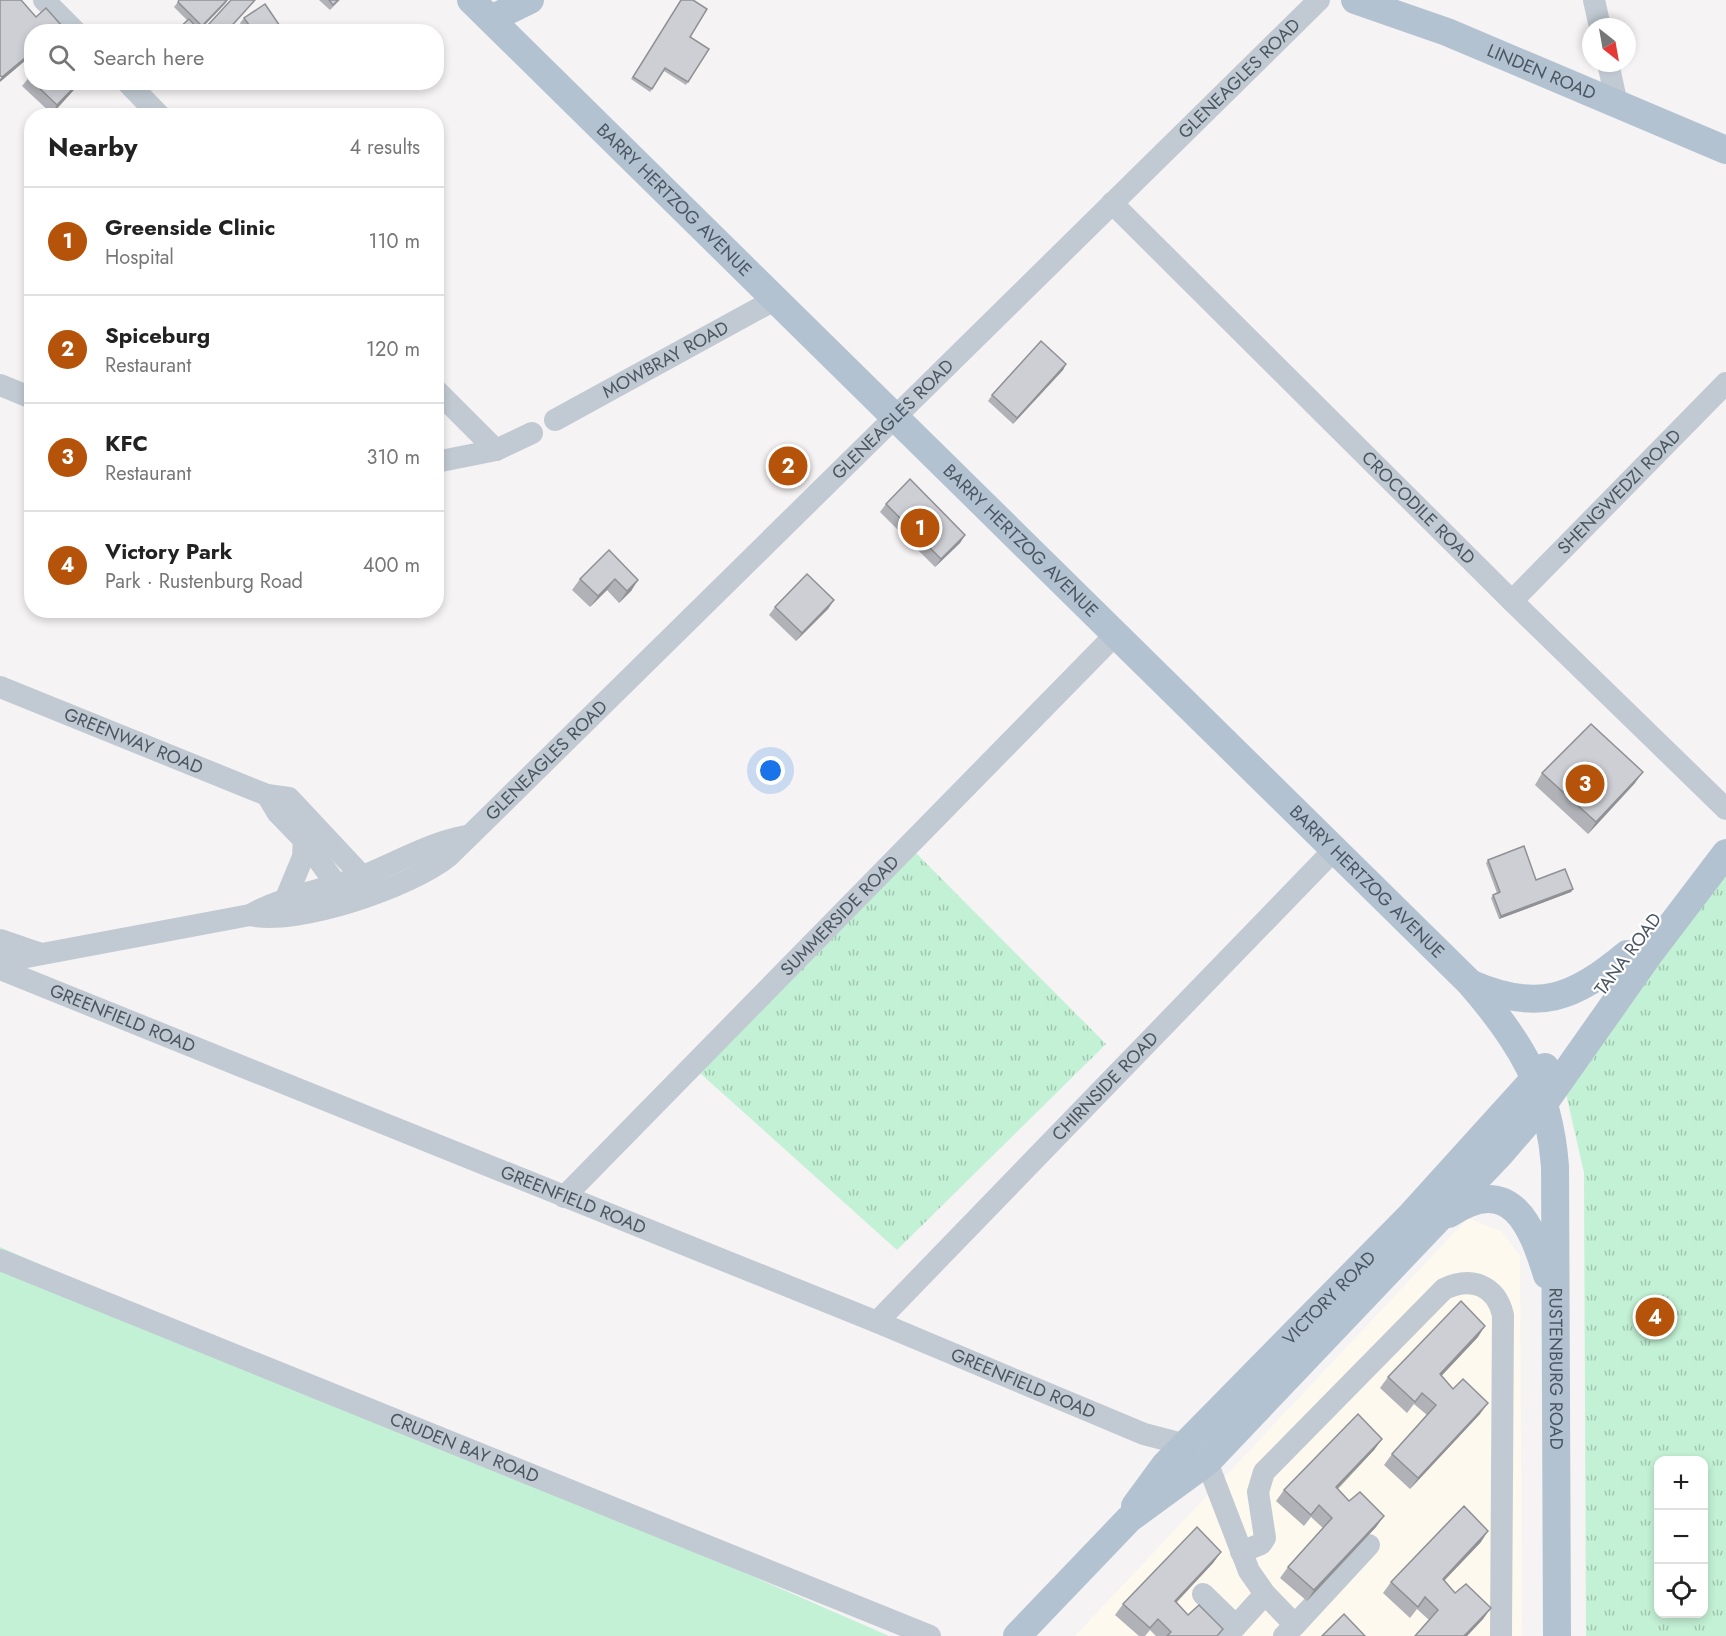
<!DOCTYPE html>
<meta charset="utf-8">
<style>
:root{--surface:#fff;--page:#f6f6f6;--text:#222;--muted:#767676;--line:#e0e0e0;--accent:#b45309}
body{margin:0;font-family:Jost,sans-serif;background:var(--page);color:var(--text)}
.controls{position:absolute;right:18px;bottom:18px;display:grid;overflow:hidden;border-radius:12px;box-shadow:0 3px 9px #0003}
.controls button{width:54px;height:54px;display:grid;place-items:center;padding:0;border:0;border-bottom:2px solid var(--line);background:var(--surface);color:var(--text);font:30px sans-serif}
.compass{position:absolute;left:1582px;top:18px;width:54px;height:54px;border-radius:50%;background:var(--surface);box-shadow:0 3px 9px #0003;rotate:149deg}
.you{position:absolute;left:771px;top:771px;width:21px;height:21px;margin:-15px;border:4px solid #fff;border-radius:50%;background:#1a73e8;box-shadow:0 0 0 9px #1a73e833}
.badge{display:grid;place-items:center;width:39px;height:39px;border-radius:50%;background:var(--accent);color:#fff;font-size:20px;font-weight:700}
.pin{position:absolute;translate:-50% -50%;border:3px solid #fff;box-shadow:0 2px 6px #0006}
.list{margin:0;padding:0;list-style:none}
h2{display:flex;justify-content:space-between;align-items:center;height:78px;margin:0;padding:0 24px;font-size:26px}
h2 small{font-size:20px;font-weight:400;color:var(--muted)}
.list li{display:grid;grid-template-columns:39px 1fr auto;gap:18px;align-items:center;box-sizing:border-box;height:108px;padding:0 24px;border-top:2px solid var(--line)}
.list b{display:block;font-size:22px;white-space:nowrap}
.list p{margin:0;font-size:20px;white-space:nowrap;color:var(--muted)}
.list em{font-size:20px;font-style:normal;color:var(--muted)}
.icon{flex:none;width:33px;height:33px;fill:none;stroke:currentColor;stroke-width:2;stroke-linecap:round;stroke-linejoin:round}
.map{position:relative;flex:none;width:1726px;height:1636px;overflow:hidden}
.search{position:absolute;background:var(--surface);box-shadow:0 3px 9px #0003;left:24px;top:24px;width:420px;height:66px;display:flex;align-items:center;gap:15px;box-sizing:border-box;padding:0 21px;border-radius:24px;color:var(--muted);font-size:22px}
.panel{position:absolute;background:var(--surface);box-shadow:0 3px 9px #0003;left:24px;top:108px;width:420px;height:510px;border-radius:24px}
.map>svg:first-child{display:block}
.commercial{fill:#fdf9ef}
.park{fill:url(#park-tufts);fill-rule:evenodd}
.pitch{fill:#c3f1d5}
.lines{fill:none;stroke-linecap:round;stroke-linejoin:round}
.minor{stroke:#c1cad2;stroke-width:22}
.major{stroke:#b3c2d1;stroke-width:28}
.wall{fill:#b0b2b7}
.shaded-wall{fill:#909195}
.building{fill:#cdcfd5;stroke:#909195;stroke-width:1.5}
.labels{text-anchor:middle;stroke-width:4.5;stroke-linejoin:round;paint-order:stroke}
.street-label{font-size:18px;fill:#4a5661;stroke:#fff}
</style>
<div class="map">
<svg width="1726" height="1636" viewBox="0 0 1726 1636">
<defs>
<pattern id="park-tufts" width="24" height="20" patternUnits="userSpaceOnUse" patternTransform="scale(1.5)"><rect width="24" height="20" fill="#c3f1d5"/><path d="M3 7l-1-3M5 7V3M7 7l1-3M15 17l-1-3M17 17v-4M19 17l1-3" fill="none" stroke="#a0c6b0"/></pattern>
</defs>
<rect width="100%" height="100%" fill="#f5f3f3"/>
<polygon class="commercial" points="1468,1218 1501,1231 1520,1255 1522,1636 1075,1636"/>
<g class="park">
<polygon points="912,849 1106,1044 897,1250 691,1065"/>
<path d="M1726,850v786h-140l-2,-463 -24,-106zM1658,1460h46v154h-46z"/>
</g>
<polygon class="pitch" points="0,1247 889,1636 0,1636"/>
<g class="lines">
<g class="minor">
<polyline points="44,0 76,32"/>
<polyline points="1594,0 1600,27"/>
<polyline points="1608,63 1617,104"/>
<polyline points="127,82 160,116"/>
<path id="s1" d="M1112,203l400,398 214,208"/>
<polyline points="0,385 32,398"/>
<polyline points="436,390 496,450"/>
<path id="s2" d="M555,420l221,-121"/>
<polyline points="436,462 496,450 532,433"/>
<path id="s3" d="M1512,601l214,-218"/>
<path id="s4" d="M0,687l267,108 22,3 73,78 6,11"/>
<polyline points="267,795 277,812 304,840 344,895"/>
<polyline points="286,898 303,857 304,840"/>
<path id="s5" d="M250,915c47,11 161,-28 199,-59l870,-856"/>
<polyline points="0,940 41,954"/>
<path d="M0,962l250,-47c35,-20 75,-25 113,-39 35,-14 66,-33 103,-40"/>
<path id="s6" d="M0,969l877,353 267,112 42,11"/>
<path id="s7" d="M564,1197l551,-562"/>
<path id="s8" d="M0,1260l930,376"/>
<path id="s9" d="M877,1322l456,-471"/>
<polyline points="1207,1462 1249,1571 1265,1594 1295,1625 1284,1636"/>
<path d="M1241,1552l20,-8 4,-6 -7,-46 6,-20 180,-183c27,-13 52,-4 59,26l-2,321"/>
<polyline points="1203,1594 1236,1626"/>
<polyline points="1295,1625 1369,1545"/>
<polyline points="1227,1636 1265,1594"/>
</g>
<g class="major">
<path id="s10" d="M471,0l999,983c51,59 79,105 85,183l2,470"/>
<path id="s11" d="M1355,0l92,32 279,118"/>
<polyline points="491,19 530,0"/>
<path d="M1472,984c67,29 102,14 155,-30"/>
<path d="M1449,1214c62,-42 83,12 98,61"/>
<path id="s12" d="M1135,1506l30,-41 247,-251 133,-147"/>
<polyline points="1017,1636 1129,1519 1207,1462 1500,1154 1545,1102 1650,953 1726,853"/>
</g>
</g>
<g class="wall">
<polygon points="228,0 199,31 200,31 175,32 187,20 174,7 178,2"/>
<polygon points="319,0 340,0 330,10"/>
<polygon points="681,0 690,37 709,49 686,85 664,71 650,92 631,79"/>
<polygon points="251,5 227,32 204,32 204,30 208,25"/>
<polygon points="244,18 284,32 246,32 240,23"/>
<polygon points="32,74 32,82 81,82 52,114 22,86"/>
<polygon points="32,157 32,165 28,162"/>
<polygon points="1066,364 1063,370 1013,424 988,401 992,395"/>
<polygon points="886,504 965,535 960,543 935,567 880,512"/>
<polygon points="580,579 638,580 631,591 619,603 607,590 590,607 572,590"/>
<polygon points="834,600 828,609 796,641 769,615 775,607"/>
<polygon points="1542,773 1635,783 1588,834 1535,785"/>
<polygon points="1488,860 1536,880 1573,889 1571,892 1499,919 1491,898 1493,895 1497,893 1486,863"/>
<polygon points="1478,1337 1441,1376 1453,1389 1480,1414 1410,1489 1384,1465 1392,1454 1427,1415 1414,1404 1407,1413 1380,1388 1388,1377"/>
<polygon points="1382,1439 1374,1450 1338,1489 1349,1501 1384,1516 1376,1527 1307,1601 1280,1578 1288,1567 1323,1528 1311,1517 1304,1526 1276,1501 1284,1490"/>
<polygon points="1481,1542 1444,1581 1455,1593 1491,1608 1483,1619 1467,1636 1415,1636 1429,1620 1417,1609 1410,1618 1383,1593 1391,1582"/>
<polygon points="1221,1552 1213,1563 1177,1602 1188,1615 1218,1636 1156,1636 1150,1630 1145,1636 1139,1636 1115,1615 1123,1604"/>
</g>
<g class="shaded-wall">
<polygon points="228,0 225,4 199,31 202,26"/>
<polygon points="32,52 32,55 0,82 0,79 2,77"/>
<polygon points="79,82 81,82 52,114 57,105"/>
<polygon points="1066,364 1063,370 1013,424 1017,418"/>
<polygon points="965,535 960,543 935,567 941,559"/>
<polygon points="615,579 607,590 590,607 598,596"/>
<polygon points="638,580 631,591 619,603 627,591"/>
<polygon points="834,600 828,609 796,641 802,633"/>
<polygon points="1643,772 1635,783 1588,834 1596,822"/>
<polygon points="1573,889 1571,892 1499,919 1501,916"/>
<polygon points="1485,1326 1478,1337 1432,1386 1440,1374"/>
<polygon points="1488,1403 1480,1414 1410,1489 1418,1478"/>
<polygon points="1382,1439 1374,1450 1328,1498 1336,1487"/>
<polygon points="1384,1516 1376,1527 1307,1601 1314,1590"/>
<polygon points="1488,1531 1481,1542 1435,1590 1443,1579"/>
<polygon points="1221,1552 1213,1563 1167,1612 1175,1601"/>
<polygon points="1491,1608 1483,1619 1467,1636 1464,1636"/>
</g>
<g class="building">
<polygon points="0,0 21,0 36,17 46,8 62,26 55,32 32,32 32,52 2,77 0,76"/>
<polygon points="179,0 227,0 202,26 178,2"/>
<polygon points="231,0 255,0 226,32 215,32 208,25"/>
<polygon points="329,0 338,0 333,5"/>
<polygon points="681,0 693,0 707,9 690,37 709,49 688,82 665,68 652,89 633,77"/>
<polygon points="265,4 284,32 254,32 244,18"/>
<polygon points="189,19 200,31 177,32 176,31"/>
<polygon points="32,74 32,81 28,78"/>
<polygon points="33,82 79,82 57,105"/>
<polygon points="1041,341 1066,364 1017,418 992,395"/>
<polygon points="910,479 965,535 941,559 886,504"/>
<polygon points="609,550 638,580 627,591 615,579 598,596 580,579"/>
<polygon points="807,574 834,600 802,633 775,607"/>
<polygon points="1591,724 1643,772 1596,822 1542,773"/>
<polygon points="1524,846 1536,880 1565,869 1573,889 1501,916 1493,895 1500,892 1488,860"/>
<polygon points="1461,1301 1485,1326 1440,1374 1453,1389 1463,1379 1488,1403 1418,1478 1392,1454 1436,1405 1422,1393 1415,1402 1388,1377"/>
<polygon points="1358,1414 1382,1439 1336,1487 1349,1501 1360,1492 1384,1516 1314,1590 1288,1567 1332,1518 1319,1505 1311,1515 1284,1490"/>
<polygon points="1464,1506 1488,1531 1443,1579 1455,1593 1466,1584 1491,1608 1464,1636 1415,1636 1438,1610 1425,1597 1418,1607 1391,1582"/>
<polygon points="1197,1527 1221,1552 1175,1601 1188,1615 1199,1605 1223,1629 1217,1636 1167,1636 1171,1632 1158,1619 1150,1628 1123,1604"/>
<polygon points="1344,1614 1365,1636 1322,1636"/>
</g>
<g class="labels">
<g class="street-label">
<text dy="6" stroke="none"><textPath href="#s11" startOffset="200">LINDEN ROAD</textPath></text>
<text dy="6" stroke="none"><textPath href="#s5" startOffset="1320">GLENEAGLES ROAD</textPath></text>
<text dy="6" stroke="none"><textPath href="#s10" startOffset="285">BARRY HERTZOG AVENUE</textPath></text>
<text dy="6" stroke="none"><textPath href="#s2" startOffset="126">MOWBRAY ROAD</textPath></text>
<text dy="6" stroke="none"><textPath href="#s5" startOffset="834">GLENEAGLES ROAD</textPath></text>
<text dy="6" stroke="none"><textPath href="#s3" startOffset="153">SHENGWEDZI ROAD</textPath></text>
<text dy="6" stroke="none"><textPath href="#s1" startOffset="432">CROCODILE ROAD</textPath></text>
<text dy="6" stroke="none"><textPath href="#s10" startOffset="771">BARRY HERTZOG AVENUE</textPath></text>
<text dy="6" stroke="none"><textPath href="#s4" startOffset="144">GREENWAY ROAD</textPath></text>
<text dy="6" stroke="none"><textPath href="#s5" startOffset="348">GLENEAGLES ROAD</textPath></text>
<text dy="6" stroke="none"><textPath href="#s10" startOffset="1257">BARRY HERTZOG AVENUE</textPath></text>
<text dy="6" stroke="none"><textPath href="#s7" startOffset="394">SUMMERSIDE ROAD</textPath></text>
<text transform="translate(1628 954) rotate(-53)" y="6">TANA ROAD</text>
<text dy="6" stroke="none"><textPath href="#s6" startOffset="132">GREENFIELD ROAD</textPath></text>
<text dy="6" stroke="none"><textPath href="#s9" startOffset="328">CHIRNSIDE ROAD</textPath></text>
<text dy="6" stroke="none"><textPath href="#s6" startOffset="618">GREENFIELD ROAD</textPath></text>
<text dy="6" stroke="none"><textPath href="#s12" startOffset="285">VICTORY ROAD</textPath></text>
<text dy="6" stroke="none"><textPath href="#s10" startOffset="1810">RUSTENBURG ROAD</textPath></text>
<text dy="6" stroke="none"><textPath href="#s6" startOffset="1104">GREENFIELD ROAD</textPath></text>
<text dy="6" stroke="none"><textPath href="#s8" startOffset="501">CRUDEN BAY ROAD</textPath></text>
</g>
</g>
</svg>
<div class="controls">
<button>+</button>
<button>−</button>
<button><svg class="icon" aria-label="locate" viewBox="0 0 24 24"><circle cx="12" cy="12" r="6"/><path d="M12 2v4M12 18v4M2 12h4M18 12h4"/></svg></button>
</div>
<svg class="compass" viewBox="-18 -18 36 36"><path d="M0-13l5 13h-10z" fill="#e53935"/><path d="M0 13l5-13h-10z" fill="#767676"/></svg>
<div class="you"></div>
<div class="pin badge" style="left:920px;top:528px">1</div>
<div class="pin badge" style="left:788px;top:466px">2</div>
<div class="pin badge" style="left:1585px;top:784px">3</div>
<div class="pin badge" style="left:1655px;top:1317px">4</div>
<div class="search"><svg class="icon" aria-label="search" viewBox="0 0 24 24"><circle cx="10" cy="10" r="6"/><path d="M15 15l6 6"/></svg>Search here</div>
<section class="panel">
<h2>Nearby<small>4 results</small></h2>
<ul class="list">
<li><span class="badge">1</span><div><b>Greenside Clinic</b><p>Hospital</p></div><em>110 m</em></li>
<li><span class="badge">2</span><div><b>Spiceburg</b><p>Restaurant</p></div><em>120 m</em></li>
<li><span class="badge">3</span><div><b>KFC</b><p>Restaurant</p></div><em>310 m</em></li>
<li><span class="badge">4</span><div><b>Victory Park</b><p>Park · Rustenburg Road</p></div><em>400 m</em></li>
</ul>
</section>
</div>
